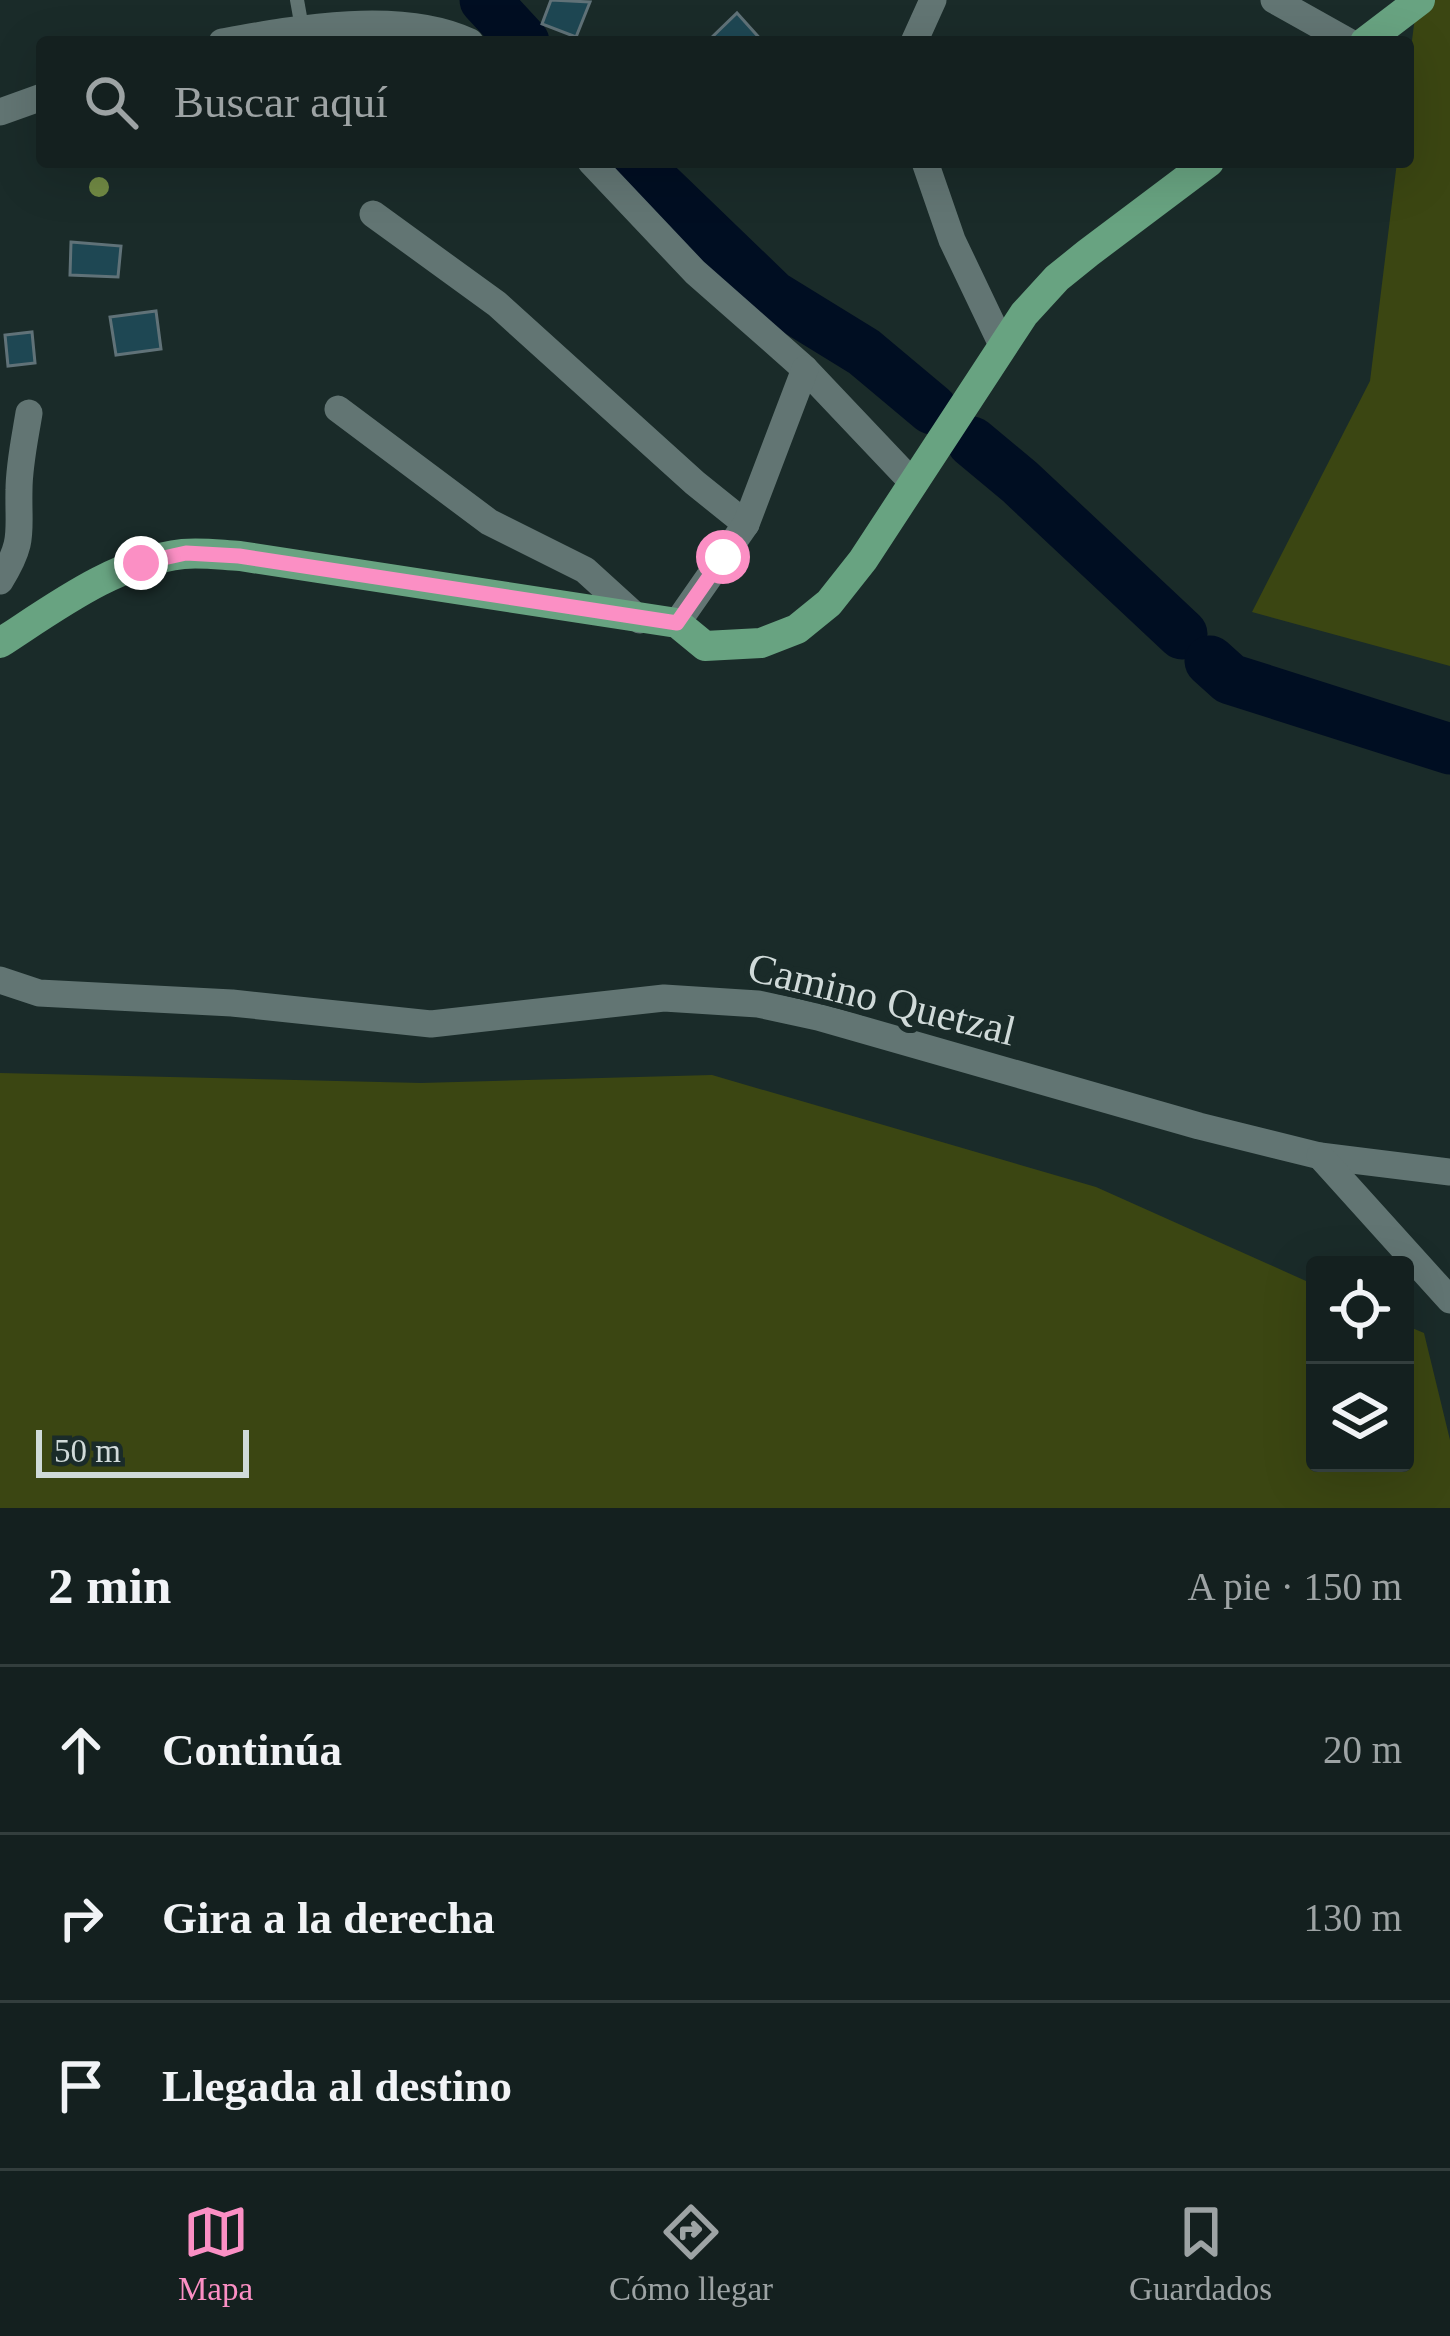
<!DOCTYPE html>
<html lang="es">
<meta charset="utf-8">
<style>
:root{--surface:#14201f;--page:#1d2828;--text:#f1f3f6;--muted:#9da3a4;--line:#333e3d;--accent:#fb8fc4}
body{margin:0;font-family:Georgia,serif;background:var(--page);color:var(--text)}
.controls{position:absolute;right:36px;bottom:36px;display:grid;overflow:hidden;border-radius:12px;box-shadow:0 12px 48px #0002}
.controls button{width:108px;height:108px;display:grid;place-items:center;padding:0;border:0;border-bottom:3px solid var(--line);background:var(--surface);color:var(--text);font:60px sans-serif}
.scale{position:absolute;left:36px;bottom:30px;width:213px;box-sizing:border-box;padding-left:12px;border:6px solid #d0dad9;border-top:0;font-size:33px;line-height:42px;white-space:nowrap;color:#d0dad9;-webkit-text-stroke:9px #1a2b29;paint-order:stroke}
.stop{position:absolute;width:36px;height:36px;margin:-27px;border:9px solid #fb8fc4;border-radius:50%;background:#fff}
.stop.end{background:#fb8fc4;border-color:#fff;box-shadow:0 3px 12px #0008}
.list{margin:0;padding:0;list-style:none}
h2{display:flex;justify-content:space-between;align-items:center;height:156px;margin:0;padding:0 48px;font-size:51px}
h2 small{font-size:39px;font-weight:400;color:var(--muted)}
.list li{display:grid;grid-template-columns:78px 1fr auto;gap:36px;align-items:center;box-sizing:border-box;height:168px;padding:0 48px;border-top:3px solid var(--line)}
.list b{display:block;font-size:45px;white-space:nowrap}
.list em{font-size:39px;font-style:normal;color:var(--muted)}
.icon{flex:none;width:66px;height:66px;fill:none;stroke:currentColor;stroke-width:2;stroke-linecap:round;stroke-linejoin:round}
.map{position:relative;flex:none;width:1450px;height:1508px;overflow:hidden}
.search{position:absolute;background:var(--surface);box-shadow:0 12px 48px #0002;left:36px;right:36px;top:36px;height:132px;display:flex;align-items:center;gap:30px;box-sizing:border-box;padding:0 42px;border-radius:12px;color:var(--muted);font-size:45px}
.sheet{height:660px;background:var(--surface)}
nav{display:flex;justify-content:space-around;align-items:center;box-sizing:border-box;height:168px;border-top:3px solid var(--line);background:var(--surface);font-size:33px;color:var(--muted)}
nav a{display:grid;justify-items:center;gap:6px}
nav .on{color:var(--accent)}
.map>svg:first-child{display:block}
.green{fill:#3b4612}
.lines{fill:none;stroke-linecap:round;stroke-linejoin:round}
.river{stroke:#000e22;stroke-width:51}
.building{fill:#1e4753;stroke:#607278;stroke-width:3}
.lane{stroke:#627573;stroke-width:14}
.street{stroke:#627573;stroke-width:27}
.primary{stroke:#68a381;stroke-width:30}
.tree{fill:#718a44}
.route{stroke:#fb8fc4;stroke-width:15}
.labels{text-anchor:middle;stroke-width:12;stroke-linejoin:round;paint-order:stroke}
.street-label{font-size:42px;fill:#d0dad9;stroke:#1a2b29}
</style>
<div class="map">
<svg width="1450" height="1508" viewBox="0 0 1450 1508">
<rect width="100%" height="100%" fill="#1a2b29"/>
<g class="green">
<polygon points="1432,0 1450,0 1450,666 1252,612 1370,381 1397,162 1408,162 1408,72 1416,9"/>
<polygon points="0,1073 421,1083 712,1075 1096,1187 1315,1285 1315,1463 1405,1463 1405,1325 1424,1333 1450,1440 1450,1508 0,1508"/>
</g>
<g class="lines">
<g class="river">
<polyline points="485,0 524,42"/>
<polyline points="634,162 773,296 864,352 932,409"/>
<polyline points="972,442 1020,482 1182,634"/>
<polyline points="1210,661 1230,679 1450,749"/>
</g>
</g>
<g class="building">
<polygon points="551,0 590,2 576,37 542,24"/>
<polygon points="737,13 763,42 707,42"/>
<polygon points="71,242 121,246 118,277 70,275"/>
<polygon points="156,311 161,349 116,355 110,317"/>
<polygon points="32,332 35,363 8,366 5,335"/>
</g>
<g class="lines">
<polyline class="lane" points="297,0 302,28"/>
<g class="street">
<polyline points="1274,0 1349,42"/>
<path d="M222,42c72,-13 179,-33 248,0"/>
<polyline points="914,42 933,0"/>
<polyline points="0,112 42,97"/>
<polyline points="591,162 695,272 805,369 914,484"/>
<polyline points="925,162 952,240 1003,347"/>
<polyline points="373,214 497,304 695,483 746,524"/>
<polyline points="338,409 489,522 585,570 640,620"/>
<path d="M0,581c25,-40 18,-48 19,-91 0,-25 6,-52 10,-77"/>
<polyline points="677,623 746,524 805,369"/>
<polyline points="0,980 39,993 232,1003 431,1024 664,998 758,1004 818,1017 1199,1126 1320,1156 1450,1172"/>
<polyline points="1320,1156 1450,1300"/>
</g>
<g class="primary">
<polyline points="1365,42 1420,0"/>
<path d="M0,643c57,-37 115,-81 183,-89 18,-2 38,1 57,2l437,67 28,23 56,-3 36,-14 32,-26 34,-43 161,-246 33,-36 31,-25 121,-91"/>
</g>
</g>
<circle class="tree" cx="99" cy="187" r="10"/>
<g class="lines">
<polyline class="route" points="141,563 186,553 239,556 677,623 723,557"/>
</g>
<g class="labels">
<g class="street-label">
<text transform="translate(882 998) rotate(14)" y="15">Camino Quetzal</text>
</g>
</g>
</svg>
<div class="controls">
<button><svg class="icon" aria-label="locate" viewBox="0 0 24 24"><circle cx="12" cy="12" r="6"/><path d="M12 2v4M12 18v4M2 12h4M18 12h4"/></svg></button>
<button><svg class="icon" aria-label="layers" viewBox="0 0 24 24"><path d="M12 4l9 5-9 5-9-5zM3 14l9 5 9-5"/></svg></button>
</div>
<div class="scale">50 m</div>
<div class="stop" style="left:723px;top:557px"></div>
<div class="stop end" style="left:141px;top:563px"></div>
<div class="search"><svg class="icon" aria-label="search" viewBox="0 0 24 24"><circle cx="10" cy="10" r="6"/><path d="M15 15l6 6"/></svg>Buscar aquí</div>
</div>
<section class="sheet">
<h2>2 min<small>A pie · 150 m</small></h2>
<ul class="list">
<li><svg class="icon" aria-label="ahead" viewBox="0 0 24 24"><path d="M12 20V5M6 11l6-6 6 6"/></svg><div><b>Continúa</b></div><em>20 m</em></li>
<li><svg class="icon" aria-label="right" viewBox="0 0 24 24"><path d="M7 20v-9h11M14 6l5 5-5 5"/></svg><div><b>Gira a la derecha</b></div><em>130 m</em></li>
<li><svg class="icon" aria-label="arrive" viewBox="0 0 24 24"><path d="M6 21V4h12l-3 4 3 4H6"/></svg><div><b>Llegada al destino</b></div></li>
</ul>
</section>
<nav>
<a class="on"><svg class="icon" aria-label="map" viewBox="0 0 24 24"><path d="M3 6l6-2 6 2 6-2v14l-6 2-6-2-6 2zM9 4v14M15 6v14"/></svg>Mapa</a>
<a><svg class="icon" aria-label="directions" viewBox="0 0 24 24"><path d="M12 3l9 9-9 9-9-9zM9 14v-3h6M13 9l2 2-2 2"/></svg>Cómo llegar</a>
<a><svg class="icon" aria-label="saved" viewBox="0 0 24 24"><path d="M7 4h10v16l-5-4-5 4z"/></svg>Guardados</a>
</nav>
